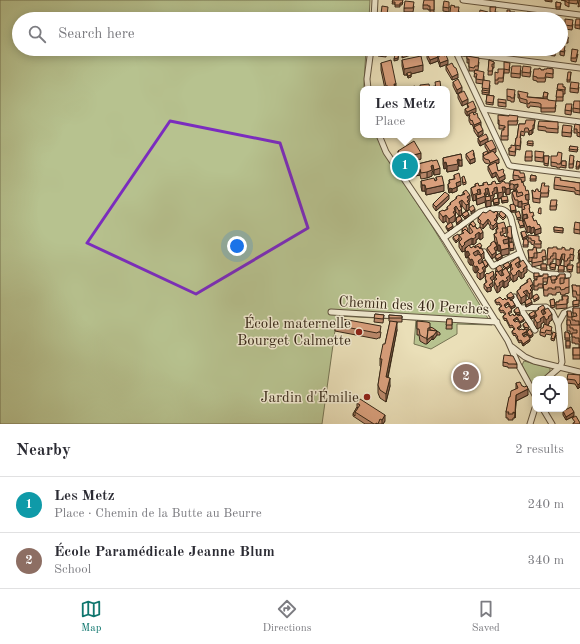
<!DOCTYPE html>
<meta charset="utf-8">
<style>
:root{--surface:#fff;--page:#f7f7f7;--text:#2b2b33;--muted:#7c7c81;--line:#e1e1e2;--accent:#0f766e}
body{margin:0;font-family:"Old Standard TT",serif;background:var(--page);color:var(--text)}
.controls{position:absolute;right:12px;bottom:12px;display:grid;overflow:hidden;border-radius:8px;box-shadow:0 2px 10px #0003}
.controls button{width:36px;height:36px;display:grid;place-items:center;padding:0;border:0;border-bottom:1px solid var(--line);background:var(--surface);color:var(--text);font:20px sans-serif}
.you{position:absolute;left:237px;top:246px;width:14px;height:14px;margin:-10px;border:3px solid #fff;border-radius:50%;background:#1a73e8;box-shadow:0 0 0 6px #1a73e833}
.badge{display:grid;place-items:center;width:26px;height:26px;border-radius:50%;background:var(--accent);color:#fff;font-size:13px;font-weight:700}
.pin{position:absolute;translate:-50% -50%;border:2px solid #fff;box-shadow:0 1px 4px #0006}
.popup{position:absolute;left:360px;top:86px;width:90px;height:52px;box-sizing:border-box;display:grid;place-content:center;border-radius:8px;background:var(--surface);filter:drop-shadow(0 1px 3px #0005);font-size:13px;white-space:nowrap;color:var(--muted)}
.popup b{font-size:15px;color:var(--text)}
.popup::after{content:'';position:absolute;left:50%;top:100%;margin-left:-8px;border:8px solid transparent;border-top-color:var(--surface)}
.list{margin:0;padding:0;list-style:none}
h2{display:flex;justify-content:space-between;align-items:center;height:52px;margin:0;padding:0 16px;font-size:17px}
h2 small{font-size:13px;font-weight:400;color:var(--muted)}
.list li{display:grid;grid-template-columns:26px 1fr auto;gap:12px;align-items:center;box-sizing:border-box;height:56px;padding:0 16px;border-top:1px solid var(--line)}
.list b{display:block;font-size:15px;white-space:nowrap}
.list p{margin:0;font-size:13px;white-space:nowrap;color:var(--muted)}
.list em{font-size:13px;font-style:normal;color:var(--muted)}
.icon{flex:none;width:22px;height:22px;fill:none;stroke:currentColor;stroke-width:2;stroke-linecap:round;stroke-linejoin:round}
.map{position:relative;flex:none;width:580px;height:424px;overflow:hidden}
.search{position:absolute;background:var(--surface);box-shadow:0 2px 10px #0003;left:12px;right:12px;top:12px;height:44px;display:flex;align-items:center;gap:10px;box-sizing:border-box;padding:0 14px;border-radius:22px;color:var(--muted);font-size:15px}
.sheet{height:164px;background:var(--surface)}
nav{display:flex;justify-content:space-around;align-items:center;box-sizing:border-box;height:56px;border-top:1px solid var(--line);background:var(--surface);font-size:11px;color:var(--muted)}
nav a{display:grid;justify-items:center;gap:2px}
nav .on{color:var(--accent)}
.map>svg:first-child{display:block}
.green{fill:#b7c28f;stroke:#767453}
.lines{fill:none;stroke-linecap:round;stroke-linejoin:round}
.minor-casing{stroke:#63553f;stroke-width:7}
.minor{stroke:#f1ead1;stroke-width:5}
.wall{fill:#bb896b;stroke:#362717;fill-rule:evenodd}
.shaded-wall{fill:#986f57;stroke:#362717}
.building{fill:#d99f7c;stroke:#362717}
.marked{fill:none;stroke:#7b2cbf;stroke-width:3;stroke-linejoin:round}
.poi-dot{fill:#8f2418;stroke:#f1ead1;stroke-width:1.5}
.labels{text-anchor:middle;stroke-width:3;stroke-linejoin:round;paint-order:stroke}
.street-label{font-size:15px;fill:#362717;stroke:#f1ead1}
.poi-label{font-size:15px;fill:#362717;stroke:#f1ead1;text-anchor:end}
</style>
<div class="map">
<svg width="580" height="424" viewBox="0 0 580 424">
<rect width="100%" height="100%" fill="#eadfb8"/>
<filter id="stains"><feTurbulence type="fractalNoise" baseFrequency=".005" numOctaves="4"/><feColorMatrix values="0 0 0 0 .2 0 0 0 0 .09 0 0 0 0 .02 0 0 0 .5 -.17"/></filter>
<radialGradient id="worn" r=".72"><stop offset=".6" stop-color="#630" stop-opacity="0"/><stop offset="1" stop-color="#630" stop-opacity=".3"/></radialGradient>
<g class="green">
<polygon points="0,0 370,0 369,19 19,19 19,49 366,49 364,84 364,89 363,89 363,135 377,135 384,153 432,226 492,325 457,324 457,334 431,349 414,344 416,320 337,316 322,424 0,424"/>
<polygon points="524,361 550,368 550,371 542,379 535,379 535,385 532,385 522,365"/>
</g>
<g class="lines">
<g class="minor-casing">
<g id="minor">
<polyline points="463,0 580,15"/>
<polyline points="374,19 375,0"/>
<polyline points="430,49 580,68"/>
<polyline points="456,52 509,165 511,166 518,167 580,175"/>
<polyline points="368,89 367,79 371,49"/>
<polyline points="483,109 580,122"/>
<polyline points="379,135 386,152 444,238 508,341 518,364 535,395"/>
<path d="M444,238l36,-26c12,-4 26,-7 31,6 3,12 8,41 18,49 9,8 27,7 39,8"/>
<polyline points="484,252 493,266 520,253"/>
<polyline points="514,297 520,308"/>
<polyline points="331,312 497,322"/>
<polyline points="535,330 520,308 546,307 552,312 558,324"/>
<polyline points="512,347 525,357 534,361 580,372"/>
<polyline points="560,367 562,362 558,324 564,313 571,310 580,309"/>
<polyline points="546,379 560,367"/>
<polyline points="543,409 552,424"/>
<polyline points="530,424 535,408"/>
</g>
</g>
<use href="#minor" class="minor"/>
</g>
<g class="wall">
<polygon points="393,0 403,2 402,5 400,5 400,7 395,7 395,4 392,4"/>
<polygon points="434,0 434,14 430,14 430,10 428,10 428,9 423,9 423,5"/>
<polygon points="545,0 552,0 552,2 545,1"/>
<polygon points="561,0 578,0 577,4 569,3 569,7 565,5 565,1"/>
<polygon points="556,2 561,3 560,9 556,9"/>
<polygon points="414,6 413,12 404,12 404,8"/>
<polygon points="449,6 449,12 443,11 443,7"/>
<polygon points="454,7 459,11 458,18 453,17 452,18 451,18 450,16 450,12"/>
<polygon points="490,12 496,12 503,19 495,19 495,17 490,16"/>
<polygon points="510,12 515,17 524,19 507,19 507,15"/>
<polygon points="381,14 388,15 393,17 387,19 381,18"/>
<polygon points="479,16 488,16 487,19 479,19"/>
<polygon points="580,19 580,29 575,28 575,25"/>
<polygon points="573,24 572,30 565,29 565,25"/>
<polygon points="561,36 568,37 568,43 561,43"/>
<polygon points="387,49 386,57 378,56 378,52"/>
<polygon points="494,49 502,49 502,52 494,51"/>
<polygon points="504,49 512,49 511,53 504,52"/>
<rect x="514" y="49" width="7" height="5"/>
<polygon points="522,49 531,49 530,54 527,54 527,53 522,52"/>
<polygon points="538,49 556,49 555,56 546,55 546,53 538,53"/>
<polygon points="565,50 564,56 560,55 560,51"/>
<polygon points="427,54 438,57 448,64 440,67 438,61 430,64 427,58"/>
<polygon points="578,54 576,62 571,61 571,58"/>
<polygon points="467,56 479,62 478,70 475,70 474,71 469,71 469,63 467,63"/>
<polygon points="402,60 423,71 411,74 411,77 408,78 407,75 404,75 402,66"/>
<polygon points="489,60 494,62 494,68 493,68 492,75 488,75"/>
<polygon points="381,63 396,89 385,89 381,70"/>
<polygon points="446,66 454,67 458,78 452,80 446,70"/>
<polygon points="510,67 509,73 504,73 504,69"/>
<polygon points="553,69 553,78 546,77 545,82 537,82 537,81 533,80 533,76 541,70 544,70"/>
<polygon points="475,70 484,76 484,80 490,85 489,95 482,94 483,84 476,83 476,77 474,77"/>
<polygon points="521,70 520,78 511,77 511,73"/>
<polygon points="531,71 530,77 522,76 522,72"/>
<polygon points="571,72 570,82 567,82 567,80"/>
<polygon points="504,73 503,82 498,82 498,84 495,84 495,80"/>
<polygon points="453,82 462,91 457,94 453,86"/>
<polygon points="558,84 563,87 565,87 565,94 563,94 563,101 556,101"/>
<polygon points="579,87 578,93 570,92 570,88"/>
<polygon points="544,92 548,93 547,99 548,100 556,105 555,112 541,112 541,108 539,107 530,106 529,108 527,107 527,104 520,102 519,98 518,98 518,94 528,97 543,98"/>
<polygon points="458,94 468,103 462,106 458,98"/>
<polygon points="515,94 514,102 511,102 511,101 507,100 507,96"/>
<polygon points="487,95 494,96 493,105 486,104"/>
<polygon points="580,101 580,113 573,112 573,108"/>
<polygon points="498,102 506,103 506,107 498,106"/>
<polygon points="467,104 476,112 473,113 474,115 478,118 483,134 478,137 474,131 474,129 472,124 471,125 469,121 469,115 467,116 465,113 465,109 468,108"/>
<polygon points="572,108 571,115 565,114 565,110"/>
<polygon points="498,120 518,120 517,125 508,125 508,140 501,140 501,136 504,129 499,129 499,124 498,124"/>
<polygon points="535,120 534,129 533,129 533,133 532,133 532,134 529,135 528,132 525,132 524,136 521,135 520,138 521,142 520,150 516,149 515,156 509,155 509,148 511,148 515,146 516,138 517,138 519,124 525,124"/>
<polygon points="580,125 580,137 577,136 577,133 574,133 574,129"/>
<polygon points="538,126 558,126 558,133 546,132 546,131 538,130"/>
<polygon points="572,130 571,137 562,136 562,132"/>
<polygon points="478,138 488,142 496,152 494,153 499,163 496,164 498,171 504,174 505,179 499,182 496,176 492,178 488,170 488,166 490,165 489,164 485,163 483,160 483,153 489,153 485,147 485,143 480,146 478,142"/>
<polygon points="528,141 533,143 533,146 527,145"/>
<polygon points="570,146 578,149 577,152 569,151"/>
<polygon points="398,151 421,159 410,162 410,161 405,164 404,162 402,163 398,157"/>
<polygon points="474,153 475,162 470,164 466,158 466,154"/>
<polygon points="461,154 462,166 459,166 459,165 458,166 458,170 447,172 446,168 444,169 443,164 443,158"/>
<polygon points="532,155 532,161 525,161 525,157"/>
<polygon points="544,156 543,162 535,161 535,157"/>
<polygon points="544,156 549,156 548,166 544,165"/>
<polygon points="574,160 573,168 569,168 569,164"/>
<polygon points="430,161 440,174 434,175 433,171 432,172 432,176 427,178 421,179 420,175 415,176 414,171 414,165"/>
<polygon points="562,161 566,161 566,168 560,167 560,168 557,168 557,167 551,166 551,162"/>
<polygon points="577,161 580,162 580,167 579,167 579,169 576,169"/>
<path d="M520,173l5,4v4l-4,1 8,18h-1l2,13 11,20 -6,2 -1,-3 -3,2 -1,-2 -3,1 -3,-8v-4h-1l-1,-5v-9h-4v-1h-3l1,6h-5l-1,-7h4l-2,-7v-6l4,1v-3l-2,1 -1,-2 -3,1v-1v5l-4,1 -1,-3 -2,1v4l5,5 -6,1 -1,-5 -2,1v5l-5,1 -1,-5 5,-2 -1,-5 -3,1v3l-1,1v3h-2v5l-5,1 -1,-5 -8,3 -1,-5 -3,1 -2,-8v-5l4,-2v-2l4,2 4,-1v-2l5,2 4,-1v-2l4,2 9,-1 5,3v-5l5,-1 -2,-1v-4zM486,194h2l1,2 -3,1z"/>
<polygon points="454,175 461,185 457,187 457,191 452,193 451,192 449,193 448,188 448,184 449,184 449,180 454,179"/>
<polygon points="531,175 536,176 536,181 530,181"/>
<polygon points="436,177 444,191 426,195 425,191 422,191 421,187 421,181 435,181 436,180"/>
<polygon points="462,177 466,182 466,184 463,185"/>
<polygon points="560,180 580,183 580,195 575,194 575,192 554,189 554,185"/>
<polygon points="545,186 549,190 548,197 540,197 540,203 533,202 532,190 535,192 538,191 541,192"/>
<polygon points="463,192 470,201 469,202 469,210 467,211 469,216 465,219 462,216 462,214 466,211 462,206 461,206 462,215 460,216 462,221 457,225 456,222 456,218 459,216 456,212 455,212 455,221 451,223 453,228 448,231 446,228 446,226 448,224 446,221 443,223 439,218 439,212 444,211 447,209 447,207 450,205 450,203 456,199 456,197 460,196 463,194"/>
<polygon points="449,199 436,211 433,207 433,204"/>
<polygon points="557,204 556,210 550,210 550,206"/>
<polygon points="499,214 506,217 503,220 499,216"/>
<polygon points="498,217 496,222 497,226 493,230 490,228 490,226 488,223 483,229 480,227 480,224 478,222 478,218"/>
<polygon points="578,223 580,223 580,234 574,233 574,229"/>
<path d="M497,224l9,4v5l-3,1v1l2,2h2v-10l5,15h-3l-1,-1 1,13 -7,1v3l-5,3 -2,-3v-2l-3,3 -5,-8v-3l4,-3v-2h4l-1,-9 2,-1v-4h1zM496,242l2,9h2l1,3 -5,1v-4l1,-1 -2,-7z"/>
<polygon points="469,225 476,227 483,238 480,240 479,238 476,240 476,243 473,245 472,244 468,246 471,248 475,246 482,248 484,258 482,260 482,262 488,266 485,268 485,272 484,272 484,277 480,280 477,277 477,272 475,273 473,270 473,266 472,265 470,265 468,262 468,257 466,258 465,255 465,251 462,252 459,247 459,240 456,243 453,239 453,237 459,236 462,234 462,229 468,231 468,232 470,234 469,232"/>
<polygon points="554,227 563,228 563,233 554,232"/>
<polygon points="521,232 527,238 524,239 528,241 528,247 523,247 524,240 523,240 521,234"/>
<polygon points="528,235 541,241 541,248 536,248 537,253 546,256 546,260 543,260 543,264 546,264 547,270 541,270 541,265 532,267 532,261 529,262 528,250 533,250 534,247 534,245 531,244 531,242 528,242"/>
<polygon points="548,248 565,250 574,255 573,261 570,260 570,264 568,264 567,266 573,265 572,272 567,271 567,267 564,266 564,260 562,259 560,266 564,266 564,272 558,272 559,266 556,265 556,259 553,259 553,262 551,262 550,264 556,264 555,270 550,269 550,265 547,265"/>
<polygon points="579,250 580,250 580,273 577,273 577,267 579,263 579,259 578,259"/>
<polygon points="520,262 527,272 524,274 524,277 521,279 519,276 517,278 517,280 513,282 510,277 510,281 508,283 508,286 504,288 503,286 500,288 500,291 497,293 494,287 496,268 503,270 505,269 503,267 503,265 510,267 507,270 510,275 510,271 511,271 510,263"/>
<polygon points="534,273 539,276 548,277 559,276 565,274 565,279 569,287 569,293 565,294 565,295 561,295 560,292 556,293 556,295 552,295 552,294 548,294 548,296 544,296 543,285 547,284 547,282 543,282 543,288 538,288 538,290 534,290 534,280 537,280 537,279 534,279"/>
<polygon points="488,274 494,277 494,279 492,281 493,286 491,288 491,291 487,292 484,288 484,284 486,283 485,275"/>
<path d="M527,280l6,10h-1v8l-2,1 2,5 -6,3 -1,-4v-1l-4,2 -4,-7v-6l3,-2v-2l7,-5zM527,295l2,4 -3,2v-5z"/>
<polygon points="572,285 576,286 580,286 580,301 579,301 579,306 573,307 573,301 577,301 576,297 573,297"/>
<polygon points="507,295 514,298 510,300 515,307 511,309 508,304 505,306 506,308 512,312 509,314 510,316 514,316 516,314 514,312 514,310 520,314 517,315 524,321 520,323 517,319 514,321 521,327 518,329 519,330 523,330 525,329 523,326 523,324 529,329 527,330 527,331 533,336 530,338 527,334 523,336 524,337 530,341 523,346 521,342 519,343 515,335 514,336 512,333 512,331 514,329 512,327 510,328 506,320 505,321 503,318 503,316 505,315 503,312 501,313 499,310 499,308 501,307 499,304 497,305 495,302 495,300 506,300 508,299 507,297"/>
<polygon points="562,296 568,296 568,303 567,303 567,308 556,309 556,302 559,302 562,300"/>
<polygon points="554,299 555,307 551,308 550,300"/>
<polygon points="538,308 545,309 552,320 549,322 549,324 548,325 552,331 551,335 546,334 545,337 540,335 540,332 543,328 545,324 544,322 541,324 541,327 537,329 534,324 534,318 535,317 531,319 529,315 529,314 535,313 538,310"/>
<polygon points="573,308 580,310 580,348 579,348 579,344 575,344 575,343 572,343 572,334 570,334 570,331 567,331 567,311 572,317 573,317"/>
<polygon points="375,314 384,315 383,323 374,322"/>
<polygon points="389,315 402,316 402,322 394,322 397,330 388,378 390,386 386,402 380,398 378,393 378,385 381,367 380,366 380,359 385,344 390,322 389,321"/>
<polygon points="447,319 452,319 452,329 446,329"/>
<polygon points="417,321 437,331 440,333 440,335 437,335 433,340 432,339 427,344 425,344 420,341 419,335 417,335"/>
<polygon points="335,325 381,332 380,338 378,338 377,339 335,331"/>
<polygon points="565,332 569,333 570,340 565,340"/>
<polygon points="556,335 554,341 551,340 551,338"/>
<rect x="566" y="341" width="4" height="7"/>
<rect x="573" y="348" width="7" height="11"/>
<polygon points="503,362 517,364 517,368 508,368 508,367 503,366"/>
<polygon points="580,375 578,389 575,384 567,383 567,379"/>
<polygon points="516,383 522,386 528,395 516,401 515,418 513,418 513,420 508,420 508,418 506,418 506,412 510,397 516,389"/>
<polygon points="357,403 385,421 383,424 365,424 353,416 353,414 357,407"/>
<polygon points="563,411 574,416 566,420 563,415"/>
</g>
<g class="shaded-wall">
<polygon points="399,51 398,60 394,61 394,59"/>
<polygon points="411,53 411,55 402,58 402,56"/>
<polygon points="438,57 438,61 430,64 430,60"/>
<polygon points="448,60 448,64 440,67 440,63"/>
<polygon points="423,65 423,71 407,75 407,73 407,75 404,75 404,69"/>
<polygon points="458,74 458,78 452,80 452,77"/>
<polygon points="411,75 411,77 408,78 408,76"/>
<rect x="394" y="84" width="2" height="5"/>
<polygon points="462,87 462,91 457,94 457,90"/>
<polygon points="468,99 468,103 462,106 462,102"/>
<polygon points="476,108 476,112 470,115 469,114 469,115 467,116 467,112"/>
<polygon points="481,122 481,126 474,127 474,129 474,125"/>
<polygon points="483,130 483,134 478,137 478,133"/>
<polygon points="532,130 532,134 529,135 529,131"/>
<polygon points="488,138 488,142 480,146 480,142"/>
<polygon points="496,148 496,152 490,155 490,151"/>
<polygon points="421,153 421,159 410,162 410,156"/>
<polygon points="404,156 404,162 402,163 402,157"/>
<polygon points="410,156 410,161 405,164 405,158"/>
<polygon points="475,158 475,162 470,164 470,160"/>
<polygon points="459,159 459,165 458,166 458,170 447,172 447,166 457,160"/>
<polygon points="499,159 499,163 490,167 490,163"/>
<rect x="459" y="160" width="3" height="6"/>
<polygon points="446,162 446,168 444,169 444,163"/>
<polygon points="433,165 433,171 432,172 432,176 427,178 427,172 431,166"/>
<polygon points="440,168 440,174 434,175 434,170"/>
<polygon points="420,169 420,175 415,176 415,170"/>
<polygon points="496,172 496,176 492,178 492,174"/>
<polygon points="505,175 505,179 499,182 499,178"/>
<polygon points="461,181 461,185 456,187 456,183"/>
<polygon points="518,184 518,190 516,188 516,190 514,191 514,185"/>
<rect x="422" y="185" width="3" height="6"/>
<polygon points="444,185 444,191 426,195 426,189"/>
<polygon points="457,187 457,191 452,193 452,189"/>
<polygon points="497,187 497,193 494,194 494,197 493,198 493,201 491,201 491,206 486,207 486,201 490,196 494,188"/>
<polygon points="502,187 505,187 505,192 503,193 503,197 498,199 498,193"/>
<polygon points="451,188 451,192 449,193 449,189"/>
<polygon points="488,188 488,194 486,194 485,202 477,205 476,195 476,200 473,201 473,195 477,190 480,189 480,195 478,199 485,189"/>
<polygon points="510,188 510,194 506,195 506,189"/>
<polygon points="529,194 529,200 525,201 525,195"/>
<polygon points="449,195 449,199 436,211 436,207"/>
<polygon points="470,195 470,201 469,202 469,210 466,211 467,197"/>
<polygon points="462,200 462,206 461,206 462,215 459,216 459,202"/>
<polygon points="508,200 508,202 502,203 502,201"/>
<polygon points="522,201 522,207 518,207 518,202"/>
<polygon points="499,202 499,204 494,205 494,203"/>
<polygon points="456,206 455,221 449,225 449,219 454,208"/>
<polygon points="475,209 475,211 471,214 471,212"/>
<polygon points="516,210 516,212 511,212 511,211"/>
<polygon points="498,213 498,217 497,218 497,220 494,224 494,220"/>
<polygon points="469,214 469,216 465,219 465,217"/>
<polygon points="527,214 527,220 524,219 524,221 523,221 523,215"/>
<polygon points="446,215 446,221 443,223 443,217"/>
<polygon points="521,217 521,219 517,220 517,218"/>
<polygon points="462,219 462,221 457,225 457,223"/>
<polygon points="488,219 488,223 483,229 483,225"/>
<polygon points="497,222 497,226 493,230 493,226"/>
<polygon points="524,225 524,227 520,228 520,226"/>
<polygon points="453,226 453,228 448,231 448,229"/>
<polygon points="530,226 530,232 527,233 527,227"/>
<polygon points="534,227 534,232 531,234 531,228"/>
<polygon points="541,228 541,233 535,235 535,230"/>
<polygon points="479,232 479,238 476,240 476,243 473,245 473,239 475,235"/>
<polygon points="483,232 483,238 480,240 480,234"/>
<polygon points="527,236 527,238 523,240 523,238"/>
<polygon points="507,237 509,237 508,245 503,246 503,240"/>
<polygon points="459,238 459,240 456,243 456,241"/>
<polygon points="472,238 472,244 465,248 465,251 462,252 462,247 464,243"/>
<rect x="509" y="238" width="3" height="4"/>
<rect x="498" y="245" width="2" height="6"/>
<polygon points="497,246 497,250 494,252 494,248"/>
<polygon points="509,248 509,254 501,256 501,250"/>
<polygon points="514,248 514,250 510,251 510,249"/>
<polygon points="478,250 478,256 473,259 473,253"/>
<polygon points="468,251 468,257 466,258 466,252"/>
<polygon points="484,252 484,258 482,260 482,264 478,267 478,261 481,258 481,255"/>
<polygon points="496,252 496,256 492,259 492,255"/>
<polygon points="562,254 562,259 560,266 560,260"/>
<polygon points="502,256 502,258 497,261 497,259"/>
<polygon points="472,259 472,265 470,265 470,260"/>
<polygon points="520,261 520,265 519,263 519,267 515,270 515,264"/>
<polygon points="488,264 488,266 485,268 485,272 484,272 484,277 480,280 480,274 482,268"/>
<polygon points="510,265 510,267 506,270 506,268"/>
<polygon points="477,266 477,272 475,273 475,267"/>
<polygon points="527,266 527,272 524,274 524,277 521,279 521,273 523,269"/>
<polygon points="503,269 503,273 502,271 502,276 498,278 498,272"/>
<polygon points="519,270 519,276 517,278 517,280 513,282 513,276"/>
<polygon points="494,274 494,279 490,282 490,278"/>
<polygon points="510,275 510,281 508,283 508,286 504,288 504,282 506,278"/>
<polygon points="503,280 503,286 500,288 500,291 497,293 497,287 499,283"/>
<polygon points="493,282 493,286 491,288 491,291 487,292 487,288 489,285"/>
<polygon points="533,284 533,290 532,290 532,298 529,300 530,286"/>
<polygon points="527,290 527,295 526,296 526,301 521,304 521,298 523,292"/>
<polygon points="514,296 514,298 510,300 510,298"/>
<polygon points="539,297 539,299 534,302 534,300"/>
<polygon points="508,302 508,304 504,307 504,305"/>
<polygon points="532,302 532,304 526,307 526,305"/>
<polygon points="515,305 515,307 511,309 511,307"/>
<polygon points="545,308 545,312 544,310 544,315 541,317 541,311"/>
<polygon points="520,312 520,314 516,315 516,313"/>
<polygon points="552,314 552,320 549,322 549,324 546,326 546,320 548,317"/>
<polygon points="535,315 535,317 531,319 531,317"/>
<polygon points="544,316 544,322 541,324 541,327 537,329 537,323 540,319"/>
<polygon points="517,317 517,319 513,322 513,320"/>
<polygon points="524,319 524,321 520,323 520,322"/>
<polygon points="397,322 397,330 386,385 386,377"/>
<polygon points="521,325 521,327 517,330 517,328"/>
<polygon points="437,331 437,335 433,340 433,336"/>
<polygon points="527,332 527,334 522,336 522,334"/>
<polygon points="533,334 533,336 530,338 530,336"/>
<polygon points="432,336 432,339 427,344 427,338 428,339"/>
<polygon points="530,339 530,341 523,346 523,344"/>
<polygon points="390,378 390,386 386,402 386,394"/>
<polygon points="580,383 580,387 578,389 578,385"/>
<polygon points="528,389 528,395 516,401 515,418 516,395"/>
<polygon points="574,412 574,416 566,420 566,417"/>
<polygon points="385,415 385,421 383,424 382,424 382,420"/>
</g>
<g class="building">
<polygon points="393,0 403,0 402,3 400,3 400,5 395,5 395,2 392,2"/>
<polygon points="424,0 434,0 434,10 430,10 430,6 428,6 428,5 423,5"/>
<polygon points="565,0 569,0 569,3 565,1"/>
<polygon points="579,0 580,0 580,6 578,7"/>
<polygon points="405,1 414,2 413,8 404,8"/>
<polygon points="444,1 449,2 449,8 443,7"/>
<polygon points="556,2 561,3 560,7 556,7"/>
<polygon points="451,5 455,6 454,7 459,7 458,14 453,13 452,14 451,14 450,12"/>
<polygon points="382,6 388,7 387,15 393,15 393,17 396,17 396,19 386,19 387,15 381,14"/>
<polygon points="490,7 496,7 495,12 503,13 502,19 495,19 495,13 490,12"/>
<polygon points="480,10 488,12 487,17 479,16"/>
<polygon points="507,10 510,10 510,12 515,12 515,16 507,15"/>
<polygon points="527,12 535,13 538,14 538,15 542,15 543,13 551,14 550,19 526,19"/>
<polygon points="416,16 420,16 420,19 415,19"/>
<rect x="552" y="16" width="6" height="3"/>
<polygon points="514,17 524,18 524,19 514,19"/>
<polygon points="565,19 573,20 572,26 565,25"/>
<polygon points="576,19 580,19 580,25 575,25"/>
<polygon points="561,36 568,37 568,39 561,39"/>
<polygon points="561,45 565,46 564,52 560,51 560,49 561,49"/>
<polygon points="378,49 387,49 386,53 378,52"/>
<polygon points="398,49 400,49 400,52 399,51 398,58 394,59 396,51 398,51"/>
<rect x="514" y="49" width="7" height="1"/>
<polygon points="538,49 556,49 555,52 546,51 546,49"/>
<polygon points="572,49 578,50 576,58 571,58"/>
<polygon points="403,51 404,53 410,51 411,53 402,56 401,52"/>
<polygon points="435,52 438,57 443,54 444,56 446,55 448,60 440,63 438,57 430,60 427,54"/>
<polygon points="421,56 423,65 404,69 402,60"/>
<polygon points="467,56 479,58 478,66 475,66 474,68 469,67 469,59 467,59"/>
<polygon points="391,60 396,84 394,84 395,89 388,89 388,86 386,86 381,63"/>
<polygon points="489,60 494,62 494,64 492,64 492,67 493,67 492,71 488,71"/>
<polygon points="504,62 510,63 509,70 504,69"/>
<polygon points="452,63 454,67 456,68 458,74 452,77 446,66"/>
<polygon points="512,66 521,66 520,74 511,73"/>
<polygon points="523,66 531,67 530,73 522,72"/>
<polygon points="539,68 541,69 541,70 544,70 544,69 547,69 547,68 553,69 553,74 546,73 545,78 537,78 537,77 533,76 534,69 539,69"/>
<polygon points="498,69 504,69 503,78 498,78 498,80 495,80 495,72 498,73"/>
<polygon points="475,70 484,72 483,80 476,79 477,74 474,73"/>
<polygon points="411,72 411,75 408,76 407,73"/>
<polygon points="568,72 571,72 570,80 567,80"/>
<polygon points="458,79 462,87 457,90 453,82"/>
<polygon points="483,80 490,81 489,89 482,88"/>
<polygon points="440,81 441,89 434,89 436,89 435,82"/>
<polygon points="571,82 579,83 578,89 570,88"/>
<polygon points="429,84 430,89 403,89 415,86 415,88 420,87 420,85"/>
<polygon points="558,84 563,84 563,87 565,87 565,90 557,89"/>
<polygon points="435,86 436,89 430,89 430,87"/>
<polygon points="507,89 515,90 514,98 511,98 511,97 507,96"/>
<polygon points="482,90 489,91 489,93 482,92"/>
<polygon points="557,90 563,91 563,97 556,97"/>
<polygon points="464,91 468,99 462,102 458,94"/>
<polygon points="518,91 528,93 527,97 548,99 548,100 556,101 555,108 541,108 541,104 539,103 530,102 529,104 527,103 527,100 520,98 519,94 518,94"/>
<polygon points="544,92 548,93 547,97 543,97"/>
<polygon points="487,95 494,96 493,103 486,102"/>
<polygon points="498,99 506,100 506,103 498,102"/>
<polygon points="473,101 476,108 467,112 465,109 469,107 467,104"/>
<polygon points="574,101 580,101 580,109 573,108"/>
<polygon points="566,104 572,104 571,111 565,110"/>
<polygon points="473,112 474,115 477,113 478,117 478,118 479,118 481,122 474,125 472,120 471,121 469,117 470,116 469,114"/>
<polygon points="498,115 509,116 509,115 518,116 517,121 508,121 508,136 501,136 502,130 504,130 504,127 505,128 505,126 499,125 499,120 498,120"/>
<polygon points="526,120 535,120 534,125 533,125 533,129 532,129 532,130 529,131 528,128 525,128 524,132 521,131 520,138 521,138 520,146 515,145 516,138 517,138 519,124 525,124"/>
<polygon points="539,121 558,122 558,129 546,128 546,127 538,126"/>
<polygon points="480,124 483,130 478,133 474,127"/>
<polygon points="575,124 580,125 580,133 577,132 577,129 574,129"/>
<polygon points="563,125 572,126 571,133 562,132"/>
<polygon points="486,134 488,138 480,142 478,138"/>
<polygon points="492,140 496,148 490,151 485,143"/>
<polygon points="414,141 421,153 410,156 405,158 404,156 402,157 398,151"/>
<polygon points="528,141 533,141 533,144 527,143"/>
<polygon points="511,145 516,146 515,152 509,151 509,148 511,148"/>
<polygon points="570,146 578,147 577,150 569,149"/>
<polygon points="473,150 474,153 473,154 475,158 470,160 466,154"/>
<polygon points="487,151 488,153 484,156 483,153"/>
<polygon points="493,151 499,159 490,163 489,160 485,159 483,156"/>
<polygon points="526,151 532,151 532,157 525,157"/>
<polygon points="535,151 544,152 543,158 535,157"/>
<polygon points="558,152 562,153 561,163 560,163 560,164 557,164 557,163 551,162 551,156 557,156"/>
<polygon points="461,154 462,160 459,160 459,159 457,160 458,164 447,166 446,162 444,163 443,158"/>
<polygon points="570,155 574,156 573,164 569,164"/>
<polygon points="544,156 549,156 548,164 544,163"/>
<polygon points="432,160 432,161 437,160 440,168 434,170 433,165 431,166 432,170 427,172 421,173 420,169 415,170 414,165 430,161"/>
<polygon points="562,161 566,161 566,166 561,165"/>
<polygon points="577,161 580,162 580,165 579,165 579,167 576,167"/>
<polygon points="496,162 498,171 503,169 504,171 503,172 505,175 499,178 496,172 492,174 488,166"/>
<polygon points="514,170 520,171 520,173 524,173 525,177 519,178 519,176 513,175"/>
<polygon points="459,173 461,181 456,183 457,187 452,189 451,188 449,189 448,184 450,183 449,180 455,179 454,175"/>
<polygon points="531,175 536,176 536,179 530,179"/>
<polygon points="442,176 444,185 426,189 425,185 422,185 421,181 434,178 435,181 437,180 436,177"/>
<polygon points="464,176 466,182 463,183 462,177"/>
<polygon points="555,177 561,178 560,180 580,183 580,191 575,190 575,188 554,185"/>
<polygon points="521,179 522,183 523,182 524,186 525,186 526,191 528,190 529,194 525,195 526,200 528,200 528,203 522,204 522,201 518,202 518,200 515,200 512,192 516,191 517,197 523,195 522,192 518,193 516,188 518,187 518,184 514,185 513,184 510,184 510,181"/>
<polygon points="495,181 496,184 501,183 501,182 504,181 505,183 509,183 510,188 506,189 505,187 502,187 503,192 498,193 497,187 494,188 494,191 492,192 493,195 490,196 488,188 485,189 486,193 484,193 485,196 477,199 476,195 481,194 480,189 477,190 478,193 473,195 471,188 476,186 475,184 478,183 479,186 484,185 483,183 487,182 488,185 492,184 492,182"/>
<polygon points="542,183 545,183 544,186 549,186 548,193 540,193"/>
<polygon points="536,189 538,189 538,191 541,192 540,199 533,198 532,190 535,192"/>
<polygon points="466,190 470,195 467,197 469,200 467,201 469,204 466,205 462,200 459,202 461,206 460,206 462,209 459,211 456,206 454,208 455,211 453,212 455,215 449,219 446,215 443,217 439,212 443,210 444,211 448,209 447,207 451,204 450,203 457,198 456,197 459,195 460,196 465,194 463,192"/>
<polygon points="445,192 449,195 436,207 433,204"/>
<polygon points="490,196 491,200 486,201 485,197"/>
<polygon points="507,196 508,200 502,201 501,197"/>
<polygon points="498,198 499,202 494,203 493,200 494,200 494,199"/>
<polygon points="551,200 557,200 556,206 550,206"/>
<polygon points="513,204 514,205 515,205 516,210 511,211 510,205"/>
<polygon points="529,204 530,208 529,208 530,213 533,212 534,216 532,216 534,221 536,220 538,225 539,224 541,228 535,230 534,227 531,228 530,226 527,227 524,219 528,218 527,214 523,215 522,210 525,209 524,206"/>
<polygon points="473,205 475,209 471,212 469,209 469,208"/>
<polygon points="539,208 541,208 541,214 538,213"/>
<polygon points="490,210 494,213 496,211 498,213 496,216 497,217 494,220 497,222 493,226 490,224 491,223 488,219 483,225 480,223 481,221 478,218 483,212 486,213"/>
<polygon points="467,211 469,214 465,217 462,214"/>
<polygon points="501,211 506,215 503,218 499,214"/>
<polygon points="519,211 521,217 517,218 515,213"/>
<polygon points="460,216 462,219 457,223 456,220 457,219 456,218"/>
<polygon points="522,220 524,225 520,226 518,221"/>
<polygon points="473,221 476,225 473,227 471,224 469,226 469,225"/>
<polygon points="451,222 453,226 448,229 446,226"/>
<polygon points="504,222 506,228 502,228 503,232 500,232 501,236 504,235 505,237 508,236 508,239 503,240 504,244 508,243 509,248 501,250 500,245 498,245 496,237 495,237 494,234 497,233 496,229 498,229 497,224"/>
<polygon points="575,222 580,223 580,230 574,229"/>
<polygon points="471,224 473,227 475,226 477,229 480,227 483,232 480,234 479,232 475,235 476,237 473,239 472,238 468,240 464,243 465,244 462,247 459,242 462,239 459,235 464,233 462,231 465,229 470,234 473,232 469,226"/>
<polygon points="466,226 468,229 467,231 465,229 463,231 462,229"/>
<polygon points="511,226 512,238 509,238 509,237 507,237 507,233 508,233 507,227"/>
<polygon points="554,227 563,228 563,231 554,230"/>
<polygon points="525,231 527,236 523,238 521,232"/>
<polygon points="458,234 459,236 459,238 456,241 453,237"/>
<polygon points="528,235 539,236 539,241 541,241 541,244 534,244 535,241 531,240 531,238 528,238"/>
<polygon points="524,239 527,239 527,240 528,241 528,245 523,245"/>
<polygon points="494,241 497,246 494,248 496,252 492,255 487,248 491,245 491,243"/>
<polygon points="513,242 514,248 510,249 509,243"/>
<polygon points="480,243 482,246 479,248 478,246 476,248 475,246"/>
<polygon points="469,245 471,248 474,246 475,248 478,246 480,249 481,248 484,252 481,255 478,250 473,253 475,256 479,254 482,258 478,261 479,264 483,262 485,266 482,268 484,271 480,274 477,271 479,270 477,266 475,267 473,264 474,263 472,259 470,260 468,256 470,255 468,251 466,252 465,249"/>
<polygon points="536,247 537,253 534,253 534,257 529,258 528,250 533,250 533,248"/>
<polygon points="553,247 557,247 557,249 562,249 562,247 565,248 565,250 570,250 570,248 574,249 573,255 570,254 570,258 568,258 567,261 564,261 565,254 562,254 560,260 556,259 556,253 553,253 553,256 551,256 550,259 547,259 548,248 553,248"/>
<polygon points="542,250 545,250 546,256 542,257 543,261 532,263 532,258 537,258 537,253 542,252"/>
<polygon points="579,250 580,250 580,267 577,267 577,263 579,263 580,254 578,253"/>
<polygon points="500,253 502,256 497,259 495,256"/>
<polygon points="518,257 520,261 515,264 518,268 521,266 519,263 523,260 527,266 523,269 524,271 521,273 519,270 516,273 517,274 513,276 510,271 513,269 511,266 512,265 510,263"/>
<polygon points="485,260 488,264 485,267 485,266 483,262 482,262"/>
<polygon points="508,262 510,265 506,268 503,265"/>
<polygon points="551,263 556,264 555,268 550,267 550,264 551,265"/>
<polygon points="541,264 546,264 547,268 541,268"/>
<polygon points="500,265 503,269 498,272 496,268"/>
<polygon points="559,265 564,266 564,270 558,270"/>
<polygon points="568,265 573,265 572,270 567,269 567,266 568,266"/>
<polygon points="506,268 510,275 506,278 508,280 504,282 503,280 499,283 500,285 497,287 494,281 497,279 495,277 497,275 495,273 497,271 501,276 504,275 502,271"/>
<polygon points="493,271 494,274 493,274 494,275 490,278 493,282 489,285 491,287 487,288 484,284 487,282 485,278 486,277 485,275 487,273 488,274"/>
<polygon points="534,273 539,273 539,276 534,277"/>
<polygon points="543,274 548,274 548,278 543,278 543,284 538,284 538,286 534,286 534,280 537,280 537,277 543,276"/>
<polygon points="559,274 565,274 565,278 560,278 560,284 564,283 564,279 569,278 569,287 565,288 565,289 561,290 560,287 555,287 556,289 552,289 552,288 548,288 548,290 544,290 543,285 547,284 548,277 551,277 552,283 555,283 555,280 557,279 557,276 559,276"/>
<polygon points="551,276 556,276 557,279 555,279 555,280 551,280"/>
<polygon points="530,278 533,284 530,286 532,288 530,290 532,292 529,294 527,290 523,292 526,295 521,298 517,291 521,288 520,287 528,282 527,280"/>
<polygon points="572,285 576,285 576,286 580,286 580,295 577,295 576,291 573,291"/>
<polygon points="511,292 514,296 510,298 509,297 508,298 507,295"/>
<polygon points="537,294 539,297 534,300 532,297 534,297 533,296"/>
<polygon points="562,296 568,296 568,299 567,299 567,304 556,305 556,302 559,302 559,300 563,300"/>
<polygon points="500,297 503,300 505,298 506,300 509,298 511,301 512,300 515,305 511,307 508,302 504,305 506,308 509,306 512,310 508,313 510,316 513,314 514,316 517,314 518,316 521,315 524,319 520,322 517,317 513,320 515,322 518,321 521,325 517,328 519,330 522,329 523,330 526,329 527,331 522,334 524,337 528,335 530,339 523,344 521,340 519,341 517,337 518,337 515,333 514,334 512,331 515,329 512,325 510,326 506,318 505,319 503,316 506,314 503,310 501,311 499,308 502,306 499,302 497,303 495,300"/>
<polygon points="530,298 532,302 526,305 525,301"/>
<polygon points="554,299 555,305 551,306 550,300"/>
<polygon points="579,300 579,304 573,305 573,301"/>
<polygon points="543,305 545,308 541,311 543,315 546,313 544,310 548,308 552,314 548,317 549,318 546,320 544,316 540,319 541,321 537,323 534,318 537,316 535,312 539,309 538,308"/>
<polygon points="518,307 520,312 516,313 514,310"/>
<polygon points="573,308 580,308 580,325 579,325 579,321 575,321 575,320 572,320 572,317 568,317 567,311 571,311 572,317 577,316 576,313 573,313"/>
<polygon points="534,311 535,313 535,315 531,317 529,314"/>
<polygon points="375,314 384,315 383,319 374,318"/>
<polygon points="389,315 402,316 402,318 389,318"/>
<polygon points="337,318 381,326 380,332 378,332 377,333 335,325"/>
<polygon points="447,319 452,319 452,325 446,325"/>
<polygon points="567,320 570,320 571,325 580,325 580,342 579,342 579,338 575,338 575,337 572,337 572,333 577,333 577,330 573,330 573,328 570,328 570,325 567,325"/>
<polygon points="390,321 397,322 386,377 390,378 386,394 380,390 378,385 382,359 380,359 383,344 385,344"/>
<polygon points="417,321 427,322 430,323 430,328 428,328 427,338 425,338 420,335 419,329 417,329"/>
<polygon points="526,322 529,327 527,328 526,327 525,328 523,324"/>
<polygon points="544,324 552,327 551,331 546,330 545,333 540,332 541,328 543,328"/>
<polygon points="430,327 433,328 437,331 430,330"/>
<polygon points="530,329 533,334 530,336 527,332"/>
<polygon points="428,330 437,331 433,336 432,336 427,340"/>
<polygon points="553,332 556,333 554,339 551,338"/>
<polygon points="565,332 568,332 568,333 569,333 570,338 565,338"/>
<rect x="566" y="341" width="4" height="5"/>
<rect x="573" y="348" width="7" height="7"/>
<polygon points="504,355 513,356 517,364 508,364 508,363 503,362"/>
<polygon points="568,374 580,375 580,383 578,385 575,380 567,379"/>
<polygon points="557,377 558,379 553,379"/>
<polygon points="520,382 522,386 523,386 524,387 527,386 528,389 516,395 515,413 513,412 513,414 508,414 509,412 506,412 509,397 510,397 511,391 518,388 516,383"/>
<polygon points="360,399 385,415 382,420 380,419 378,424 376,423 376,424 374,424 355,412 360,405 357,403"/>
<polygon points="357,407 358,408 355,412 355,416 353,414"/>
<polygon points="571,407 574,412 566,417 563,411"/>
<polygon points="576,416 580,423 580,424 573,424 573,423 575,422 572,418"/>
</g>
<path class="marked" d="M170,121l110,22 28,85 -112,66 -109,-51z"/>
<g class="poi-dot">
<circle cx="359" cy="332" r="4"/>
<circle cx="367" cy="397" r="4"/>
</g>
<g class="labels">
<g class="street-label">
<text transform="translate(414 305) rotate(3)" y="5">Chemin des 40 Perches</text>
</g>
<g class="poi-label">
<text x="351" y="328">École maternelle<tspan x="351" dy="17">Bourget Calmette</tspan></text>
<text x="359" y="402">Jardin d'Émilie</text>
</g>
</g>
<rect width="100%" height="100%" filter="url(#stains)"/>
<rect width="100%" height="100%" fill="url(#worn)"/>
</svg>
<div class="controls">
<button><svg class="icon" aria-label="locate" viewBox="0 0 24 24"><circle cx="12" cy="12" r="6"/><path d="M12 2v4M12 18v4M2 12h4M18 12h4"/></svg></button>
</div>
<div class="you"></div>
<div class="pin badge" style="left:405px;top:166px;background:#0f9aa8">1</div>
<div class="popup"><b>Les Metz</b>Place</div>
<div class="pin badge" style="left:466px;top:377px;background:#8d6e63">2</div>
<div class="search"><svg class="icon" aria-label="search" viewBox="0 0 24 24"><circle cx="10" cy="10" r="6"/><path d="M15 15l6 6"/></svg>Search here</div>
</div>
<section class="sheet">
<h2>Nearby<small>2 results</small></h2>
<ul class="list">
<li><span class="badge" style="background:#0f9aa8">1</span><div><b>Les Metz</b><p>Place · Chemin de la Butte au Beurre</p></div><em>240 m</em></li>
<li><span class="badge" style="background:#8d6e63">2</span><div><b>École Paramédicale Jeanne Blum</b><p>School</p></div><em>340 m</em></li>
</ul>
</section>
<nav>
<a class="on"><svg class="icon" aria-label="map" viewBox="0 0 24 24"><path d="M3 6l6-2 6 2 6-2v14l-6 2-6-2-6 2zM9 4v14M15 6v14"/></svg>Map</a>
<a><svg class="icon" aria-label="directions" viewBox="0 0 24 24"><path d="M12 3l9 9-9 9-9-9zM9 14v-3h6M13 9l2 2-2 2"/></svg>Directions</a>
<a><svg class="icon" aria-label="saved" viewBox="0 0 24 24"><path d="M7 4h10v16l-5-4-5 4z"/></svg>Saved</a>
</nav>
